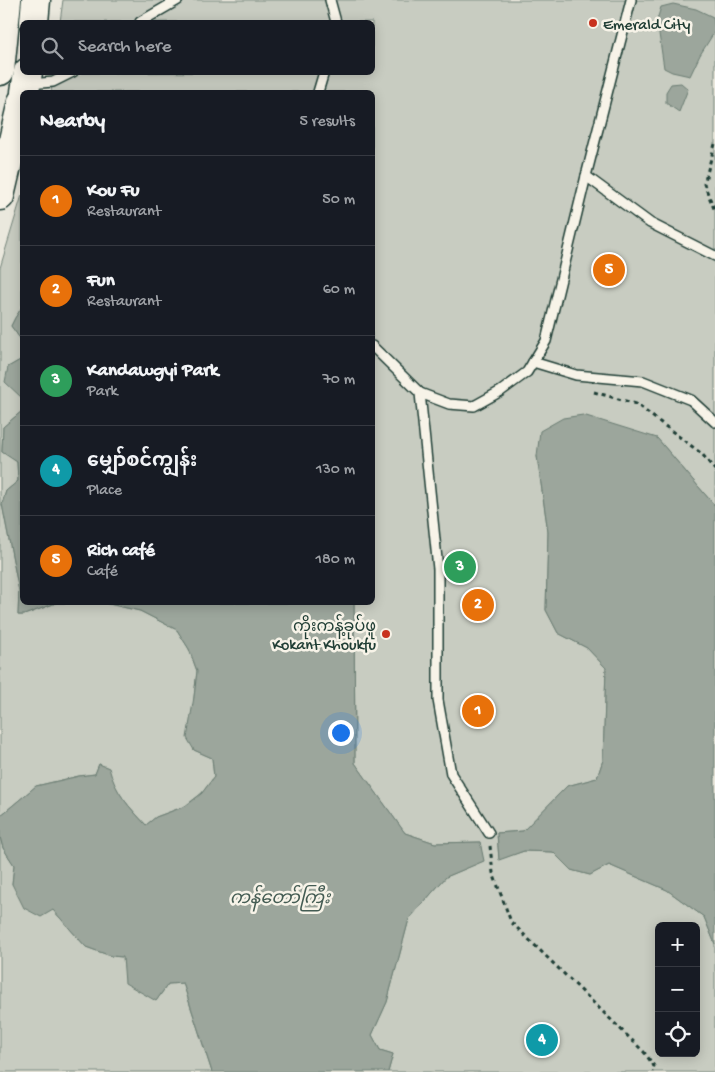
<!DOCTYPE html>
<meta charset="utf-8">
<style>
:root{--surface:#171b24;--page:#20242c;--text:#f1f3f6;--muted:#9ea1a6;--line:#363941;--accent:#c8321e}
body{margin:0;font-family:"Gochi Hand","Noto Sans Myanmar",sans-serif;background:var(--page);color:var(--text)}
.controls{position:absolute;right:15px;bottom:15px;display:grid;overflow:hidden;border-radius:8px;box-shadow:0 2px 12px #0003}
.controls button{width:45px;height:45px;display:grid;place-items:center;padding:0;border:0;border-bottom:1px solid var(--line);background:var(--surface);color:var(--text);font:25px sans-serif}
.you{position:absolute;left:340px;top:732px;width:18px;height:18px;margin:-12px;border:4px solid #fff;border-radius:50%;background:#1a73e8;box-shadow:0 0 0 8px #1a73e833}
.badge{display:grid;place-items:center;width:32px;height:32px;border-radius:50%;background:var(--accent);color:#fff;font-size:16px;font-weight:700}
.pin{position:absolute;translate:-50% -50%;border:2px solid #fff;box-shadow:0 1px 5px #0006}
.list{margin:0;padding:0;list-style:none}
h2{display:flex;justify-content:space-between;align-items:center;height:65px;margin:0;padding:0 20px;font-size:21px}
h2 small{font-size:16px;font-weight:400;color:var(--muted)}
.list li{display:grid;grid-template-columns:32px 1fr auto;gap:15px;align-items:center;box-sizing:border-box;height:90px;padding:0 20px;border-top:1px solid var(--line)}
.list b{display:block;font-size:19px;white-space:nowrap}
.list p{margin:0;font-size:16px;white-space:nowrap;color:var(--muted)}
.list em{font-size:16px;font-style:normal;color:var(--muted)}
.icon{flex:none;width:28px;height:28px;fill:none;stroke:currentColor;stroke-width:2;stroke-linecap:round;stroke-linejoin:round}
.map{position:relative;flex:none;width:715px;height:1072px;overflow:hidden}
.search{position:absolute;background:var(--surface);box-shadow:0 2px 12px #0003;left:20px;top:20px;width:355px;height:55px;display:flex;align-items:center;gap:12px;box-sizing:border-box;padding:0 18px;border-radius:8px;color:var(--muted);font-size:19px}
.panel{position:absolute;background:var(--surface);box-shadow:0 2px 12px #0003;left:20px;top:90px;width:355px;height:515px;border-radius:8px}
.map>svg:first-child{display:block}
.green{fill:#c8ccc1;stroke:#74847a;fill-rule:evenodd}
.water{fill:#9ca69c;stroke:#6a7c72}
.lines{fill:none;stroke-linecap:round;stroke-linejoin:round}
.lane-casing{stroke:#1f3d34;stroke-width:12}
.primary-casing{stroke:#1f3d34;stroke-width:31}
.path{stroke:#1f3d34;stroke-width:3;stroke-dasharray:4 4;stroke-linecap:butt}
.lane{stroke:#f7f3e8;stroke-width:9}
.primary{stroke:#f7f3e8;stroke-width:28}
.poi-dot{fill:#c8321e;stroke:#f7f3e8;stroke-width:2}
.labels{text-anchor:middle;stroke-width:5;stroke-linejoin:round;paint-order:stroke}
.poi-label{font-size:16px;fill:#1f3d34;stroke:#f7f3e8;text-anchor:start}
.water-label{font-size:18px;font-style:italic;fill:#445c53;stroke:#f7f3e8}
</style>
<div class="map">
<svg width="715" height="1072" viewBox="0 0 715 1072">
<rect width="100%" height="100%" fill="#eae8dd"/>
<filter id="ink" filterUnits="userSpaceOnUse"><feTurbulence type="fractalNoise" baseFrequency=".02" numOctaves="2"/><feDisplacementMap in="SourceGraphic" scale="10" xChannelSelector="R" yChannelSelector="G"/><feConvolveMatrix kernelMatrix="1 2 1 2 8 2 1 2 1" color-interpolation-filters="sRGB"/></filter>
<g filter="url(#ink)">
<g class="green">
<path d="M63,0h652v506l-58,-68 -120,18 11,76 -2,78 12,23 29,15 19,20 -3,92 -6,18 -30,8 -44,45 -26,2 2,26 25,-8 29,1 18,18 19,5 19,-10 58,25 37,27 11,27v128h-327l5,-18 -13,-4 -8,-15 15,-33 22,-83 37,-42 37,-16 -3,-19 -45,1 -30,-10 -50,-70 -1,-160 18,-1v-510h-321l3,-19 318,-1v-50h-312zM659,926h37v127h-37z"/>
<path d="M22,195v112l-7,11 -4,8 11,15v18l-14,8 14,31v13l-19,16 -1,25 15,9 1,20 -12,10 -4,13 17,87 -1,24h6l32,-12h48l36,8 37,19 12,19 8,22 -3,26v53l18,8 2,19 -12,16 -17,13 -29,11 -10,8c-17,-19 -31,-32 -38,-57l-9,-4 -4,10 -16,2 -43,10 -36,30v-548z"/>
<polygon points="0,837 3,848 14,865 12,884 53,910 86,947 111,956 123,957 156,1001 168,984 183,983 212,1072 0,1072"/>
</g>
<g class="water">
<polygon points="673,4 696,9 713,17 715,31 700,55 690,76 672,72 664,68 657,20 661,7"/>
<polygon points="681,83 688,89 679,112 666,103 666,92 671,84"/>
<polygon points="22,307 22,341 11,326 15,318"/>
<polygon points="22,359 22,400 22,398 5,382 8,367"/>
<polygon points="22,411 22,602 56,603 24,615 18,615 19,591 2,504 6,491 18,481 17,462 2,452 3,427"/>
<polygon points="583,415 657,438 715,506 715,944 704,917 667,890 609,865 590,875 571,870 553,852 524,851 499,860 497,833 523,831 567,786 597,778 603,760 606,668 587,648 558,633 546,610 548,532 537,456 540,431 563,418"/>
<path d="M105,603h-1h250l1,160 50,70 30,10 45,-1 4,19 -38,16 -37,42 -22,83 -15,33 8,15 13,4 -5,18h-176l-29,-89 -15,1 -12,17 -31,-18 -2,-26 -12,-1 -25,-9 -33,-37 -12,7 -17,-9 -12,-24 2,-19 -11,-17 -3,-11v-21l36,-30 43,-10 16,-2 4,-10 10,4c6,24 20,39 37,57l10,-8 30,-11 16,-13 12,-16 -2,-19 -18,-8 -7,-12 7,-41 3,-26 -8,-22 -12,-19 -37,-19z"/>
</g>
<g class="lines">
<g class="lane-casing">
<g id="lane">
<polyline points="330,0 336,22"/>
<polyline points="140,22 178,0"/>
<polyline points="30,84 53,82 73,72"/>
<polyline points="318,92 324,72"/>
<polyline points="586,176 650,223 715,256"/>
<polyline points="372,346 420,393 449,404 474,406 501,391 527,372 546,341 586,176 631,0"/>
<polyline points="533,362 576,375 643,381 691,400 715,422"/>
<polyline points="420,393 438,569 438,700 451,774 489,833"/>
</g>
</g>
<g class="primary-casing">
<g id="primary">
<polyline points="34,22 36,0"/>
<polyline points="0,71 7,0"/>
<polyline points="25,92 28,72"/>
<polyline points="0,196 22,102"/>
</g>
</g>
<g class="path">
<polyline points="715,144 704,184 715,211"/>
<polyline points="594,392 636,404 702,454 715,470"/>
<polyline points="490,846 493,873 511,922 644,1052 654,1066 652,1072"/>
</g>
<use href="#lane" class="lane"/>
<use href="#primary" class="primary"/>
</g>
</g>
<g class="poi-dot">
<circle cx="593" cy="23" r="5"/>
<circle cx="386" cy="634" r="5"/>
</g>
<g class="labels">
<g class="poi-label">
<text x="603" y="29">Emerald City</text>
<text x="376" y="631" text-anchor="end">ကိုးကန့်ခုပ်ဖူ<tspan x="376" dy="18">Kokant Khoukfu</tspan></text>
</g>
<g class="water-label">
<text x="280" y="903">ကန်တော်ကြီး</text>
</g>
</g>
</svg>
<div class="controls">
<button>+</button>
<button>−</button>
<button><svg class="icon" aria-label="locate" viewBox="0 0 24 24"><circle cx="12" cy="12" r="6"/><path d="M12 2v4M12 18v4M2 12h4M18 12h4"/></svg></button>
</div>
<div class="you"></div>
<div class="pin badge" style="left:478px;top:711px;background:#e8710a">1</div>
<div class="pin badge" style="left:478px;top:605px;background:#e8710a">2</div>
<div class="pin badge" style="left:460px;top:567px;background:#2e9e5b">3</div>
<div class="pin badge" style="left:542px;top:1040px;background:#0f9aa8">4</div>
<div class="pin badge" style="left:609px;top:270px;background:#e8710a">5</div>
<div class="search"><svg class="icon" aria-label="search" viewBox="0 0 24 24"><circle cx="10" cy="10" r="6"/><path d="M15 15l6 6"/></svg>Search here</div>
<section class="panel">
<h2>Nearby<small>5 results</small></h2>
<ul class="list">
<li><span class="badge" style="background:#e8710a">1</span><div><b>Kou Fu</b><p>Restaurant</p></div><em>50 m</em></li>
<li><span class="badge" style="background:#e8710a">2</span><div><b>Fun</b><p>Restaurant</p></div><em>60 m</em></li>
<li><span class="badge" style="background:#2e9e5b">3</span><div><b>Kandawgyi Park</b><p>Park</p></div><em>70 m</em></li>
<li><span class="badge" style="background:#0f9aa8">4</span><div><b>မျှော်စင်ကျွန်း</b><p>Place</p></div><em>130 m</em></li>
<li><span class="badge" style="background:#e8710a">5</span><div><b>Rich café</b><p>Café</p></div><em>180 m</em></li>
</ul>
</section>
</div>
